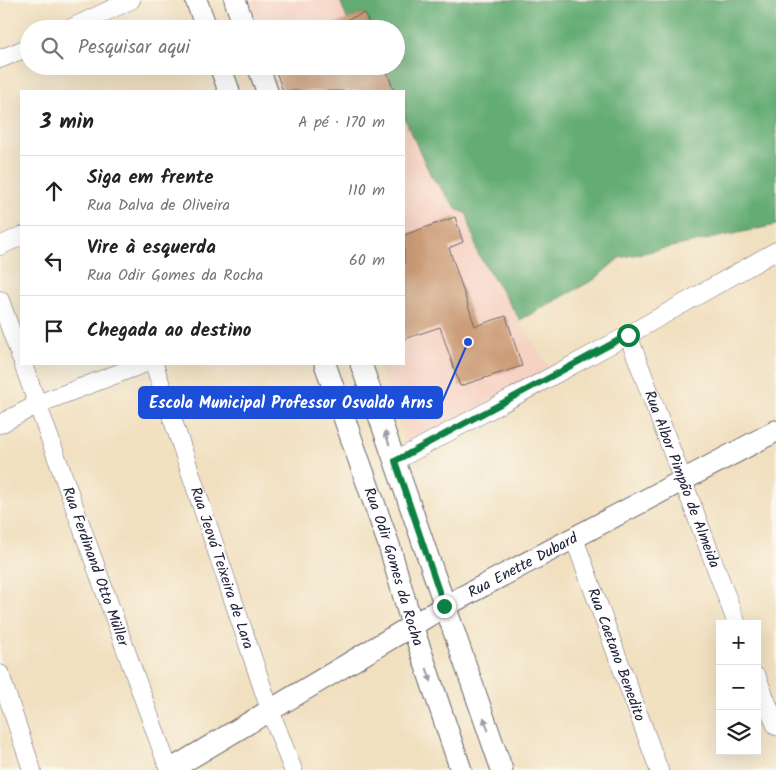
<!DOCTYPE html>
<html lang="pt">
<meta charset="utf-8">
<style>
:root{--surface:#fff;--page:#f6f6f6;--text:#222;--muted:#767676;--line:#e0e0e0}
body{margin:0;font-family:Kalam,sans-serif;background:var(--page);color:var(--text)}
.controls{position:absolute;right:15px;bottom:15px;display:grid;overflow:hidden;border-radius:0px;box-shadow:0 5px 20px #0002}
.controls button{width:45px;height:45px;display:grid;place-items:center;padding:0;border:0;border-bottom:1px solid var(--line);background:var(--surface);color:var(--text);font:25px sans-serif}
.stop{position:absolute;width:15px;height:15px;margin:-11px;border:4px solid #0b8043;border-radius:50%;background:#fff}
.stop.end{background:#0b8043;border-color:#fff;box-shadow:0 1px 5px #0008}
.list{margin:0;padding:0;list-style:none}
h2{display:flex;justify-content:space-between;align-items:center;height:65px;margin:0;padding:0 20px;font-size:21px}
h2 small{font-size:16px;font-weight:400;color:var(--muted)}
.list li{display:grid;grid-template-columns:32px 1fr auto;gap:15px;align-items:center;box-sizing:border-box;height:70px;padding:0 20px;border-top:1px solid var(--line)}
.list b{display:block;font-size:19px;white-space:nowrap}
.list p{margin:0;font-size:16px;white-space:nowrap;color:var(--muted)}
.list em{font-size:16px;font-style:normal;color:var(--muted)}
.icon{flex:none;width:28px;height:28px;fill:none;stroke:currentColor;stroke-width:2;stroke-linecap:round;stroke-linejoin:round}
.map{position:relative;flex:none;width:776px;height:770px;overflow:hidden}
.search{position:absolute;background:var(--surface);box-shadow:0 5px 20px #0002;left:20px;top:20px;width:385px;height:55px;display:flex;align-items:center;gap:12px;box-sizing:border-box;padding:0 18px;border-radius:28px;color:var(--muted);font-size:19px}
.panel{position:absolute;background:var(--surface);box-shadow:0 5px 20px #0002;left:20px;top:90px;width:385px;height:275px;border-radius:0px}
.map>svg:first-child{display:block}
.built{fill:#f6d2c3}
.forest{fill:#63ac73;stroke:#426757}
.building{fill:#cc9d78}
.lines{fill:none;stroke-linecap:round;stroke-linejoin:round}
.minor-casing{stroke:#6a646a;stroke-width:19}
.tertiary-casing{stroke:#6a646a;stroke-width:23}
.minor{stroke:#fff;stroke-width:18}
.tertiary{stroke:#fff;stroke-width:21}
.oneway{fill:#9c9ca7}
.route{stroke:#0b8043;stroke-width:6}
.labels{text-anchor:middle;stroke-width:5;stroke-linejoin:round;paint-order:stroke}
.street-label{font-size:15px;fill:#22223b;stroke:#fbf7ec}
.leader{fill:none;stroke:#1d4ed8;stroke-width:2}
.callout-dot{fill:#1d4ed8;stroke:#fbf7ec;stroke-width:2}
.callout{fill:#1d4ed8;stroke:#1d4ed8;stroke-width:2}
.callout-label{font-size:16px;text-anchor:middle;font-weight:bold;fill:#fff}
</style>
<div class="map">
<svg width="776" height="770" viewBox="0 0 776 770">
<rect width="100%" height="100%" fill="#fbf7ec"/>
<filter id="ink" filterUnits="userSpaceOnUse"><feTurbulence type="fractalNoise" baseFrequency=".02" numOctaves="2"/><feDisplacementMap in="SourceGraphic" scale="10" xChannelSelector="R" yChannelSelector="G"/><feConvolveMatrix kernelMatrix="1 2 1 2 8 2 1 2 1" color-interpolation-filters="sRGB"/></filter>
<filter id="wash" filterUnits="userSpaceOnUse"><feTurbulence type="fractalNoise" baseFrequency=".0096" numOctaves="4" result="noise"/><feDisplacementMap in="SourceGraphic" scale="20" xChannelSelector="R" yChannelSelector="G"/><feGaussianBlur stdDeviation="1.12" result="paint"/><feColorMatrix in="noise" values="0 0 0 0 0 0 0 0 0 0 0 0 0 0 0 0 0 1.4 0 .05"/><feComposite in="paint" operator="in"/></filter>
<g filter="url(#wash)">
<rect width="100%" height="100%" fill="#f1e0c0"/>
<g class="built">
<polygon points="250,0 340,0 347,19 321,29 260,29"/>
<polygon points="404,117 431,176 458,210 467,214 478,254 549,368 407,445 378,364 404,364"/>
</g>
<polygon class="forest" points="340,0 776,0 776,225 619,258 595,279 520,320 478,254 467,214 458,210 431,176 404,117 404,91 394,91 385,66 396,66 396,29 371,29 365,13 347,19"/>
<g id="blocks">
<g class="building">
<polygon points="365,13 371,29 326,29 326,27"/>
<polygon points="274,66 385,66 394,91 283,91"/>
<polygon points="455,217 463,242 449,248 475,326 506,316 522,366 460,386 440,327 404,339 404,235"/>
</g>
</g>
</g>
<g filter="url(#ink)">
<use href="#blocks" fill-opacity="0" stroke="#6a646a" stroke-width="1"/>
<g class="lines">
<g class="minor-casing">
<g id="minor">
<polyline points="69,29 131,0"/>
<polyline points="0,59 29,47"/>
<polyline points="0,246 21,236"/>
<polyline points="0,300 21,358"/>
<path id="s1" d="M628,335l109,289"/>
<path id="s2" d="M23,364l146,406"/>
<path id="s3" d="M154,364l116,346 23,60"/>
<polyline points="0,424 38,404 143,364"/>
<polyline points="395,461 628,335 776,251"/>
<path id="s4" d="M574,538l85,232"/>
<polyline points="0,674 32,770"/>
<polyline points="757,677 776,726"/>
</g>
</g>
<g class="tertiary-casing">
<g id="tertiary">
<polyline points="196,0 207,29"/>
<polyline points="235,0 245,29"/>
<polyline points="220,66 229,91"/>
<polyline points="258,66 267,91"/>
<path id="s5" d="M325,364l64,181 23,80 49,145"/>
<polyline points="361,364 502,770"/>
<path id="s6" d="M170,770l275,-164 331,-175"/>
</g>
</g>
<use href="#minor" class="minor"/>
<use href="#tertiary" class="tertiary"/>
</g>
<defs><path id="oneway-solid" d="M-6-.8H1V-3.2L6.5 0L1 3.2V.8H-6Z" transform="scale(1.25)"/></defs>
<g class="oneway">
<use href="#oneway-solid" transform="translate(387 438) rotate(-109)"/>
<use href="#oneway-solid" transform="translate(429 675) rotate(71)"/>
<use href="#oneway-solid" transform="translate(486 724) rotate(-109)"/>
</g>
</g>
<g class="lines" filter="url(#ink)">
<polyline class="route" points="444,606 395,461 628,335"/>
</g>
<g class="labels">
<g class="street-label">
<text dy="5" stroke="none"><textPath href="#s1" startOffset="154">Rua Albor Pimpão de Almeida</textPath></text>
<text dy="5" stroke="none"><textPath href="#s6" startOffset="408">Rua Enette Dubard</textPath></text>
<text dy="5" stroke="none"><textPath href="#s2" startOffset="215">Rua Ferdinand Otto Müller</textPath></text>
<text dy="5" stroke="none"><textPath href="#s3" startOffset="215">Rua Jeová Teixeira de Lara</textPath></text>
<text dy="5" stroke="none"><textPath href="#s5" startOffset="214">Rua Odir Gomes da Rocha</textPath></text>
<text dy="5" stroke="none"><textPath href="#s4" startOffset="124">Rua Caetano Benedito</textPath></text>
</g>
</g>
<path class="leader" d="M468 342L442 402"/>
<circle class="callout-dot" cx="468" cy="342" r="5"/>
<rect class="callout" x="139" y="387" width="303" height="31" rx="5"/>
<g class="callout-label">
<text x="291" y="408">Escola Municipal Professor Osvaldo Arns</text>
</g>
</svg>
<div class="controls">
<button>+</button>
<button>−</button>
<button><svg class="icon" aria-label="layers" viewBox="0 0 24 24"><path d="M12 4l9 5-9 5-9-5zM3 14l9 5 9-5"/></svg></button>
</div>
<div class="stop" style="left:628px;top:335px"></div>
<div class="stop end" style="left:444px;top:606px"></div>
<div class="search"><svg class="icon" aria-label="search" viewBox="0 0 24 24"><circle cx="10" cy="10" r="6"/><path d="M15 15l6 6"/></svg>Pesquisar aqui</div>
<section class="panel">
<h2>3 min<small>A pé · 170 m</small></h2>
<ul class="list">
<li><svg class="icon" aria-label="ahead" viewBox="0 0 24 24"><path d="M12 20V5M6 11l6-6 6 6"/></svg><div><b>Siga em frente</b><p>Rua Dalva de Oliveira</p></div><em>110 m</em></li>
<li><svg class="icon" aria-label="left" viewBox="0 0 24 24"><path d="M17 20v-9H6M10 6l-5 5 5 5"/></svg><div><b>Vire à esquerda</b><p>Rua Odir Gomes da Rocha</p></div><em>60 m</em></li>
<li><svg class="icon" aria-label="arrive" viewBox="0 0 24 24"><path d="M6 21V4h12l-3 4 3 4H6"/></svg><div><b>Chegada ao destino</b></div></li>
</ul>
</section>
</div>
